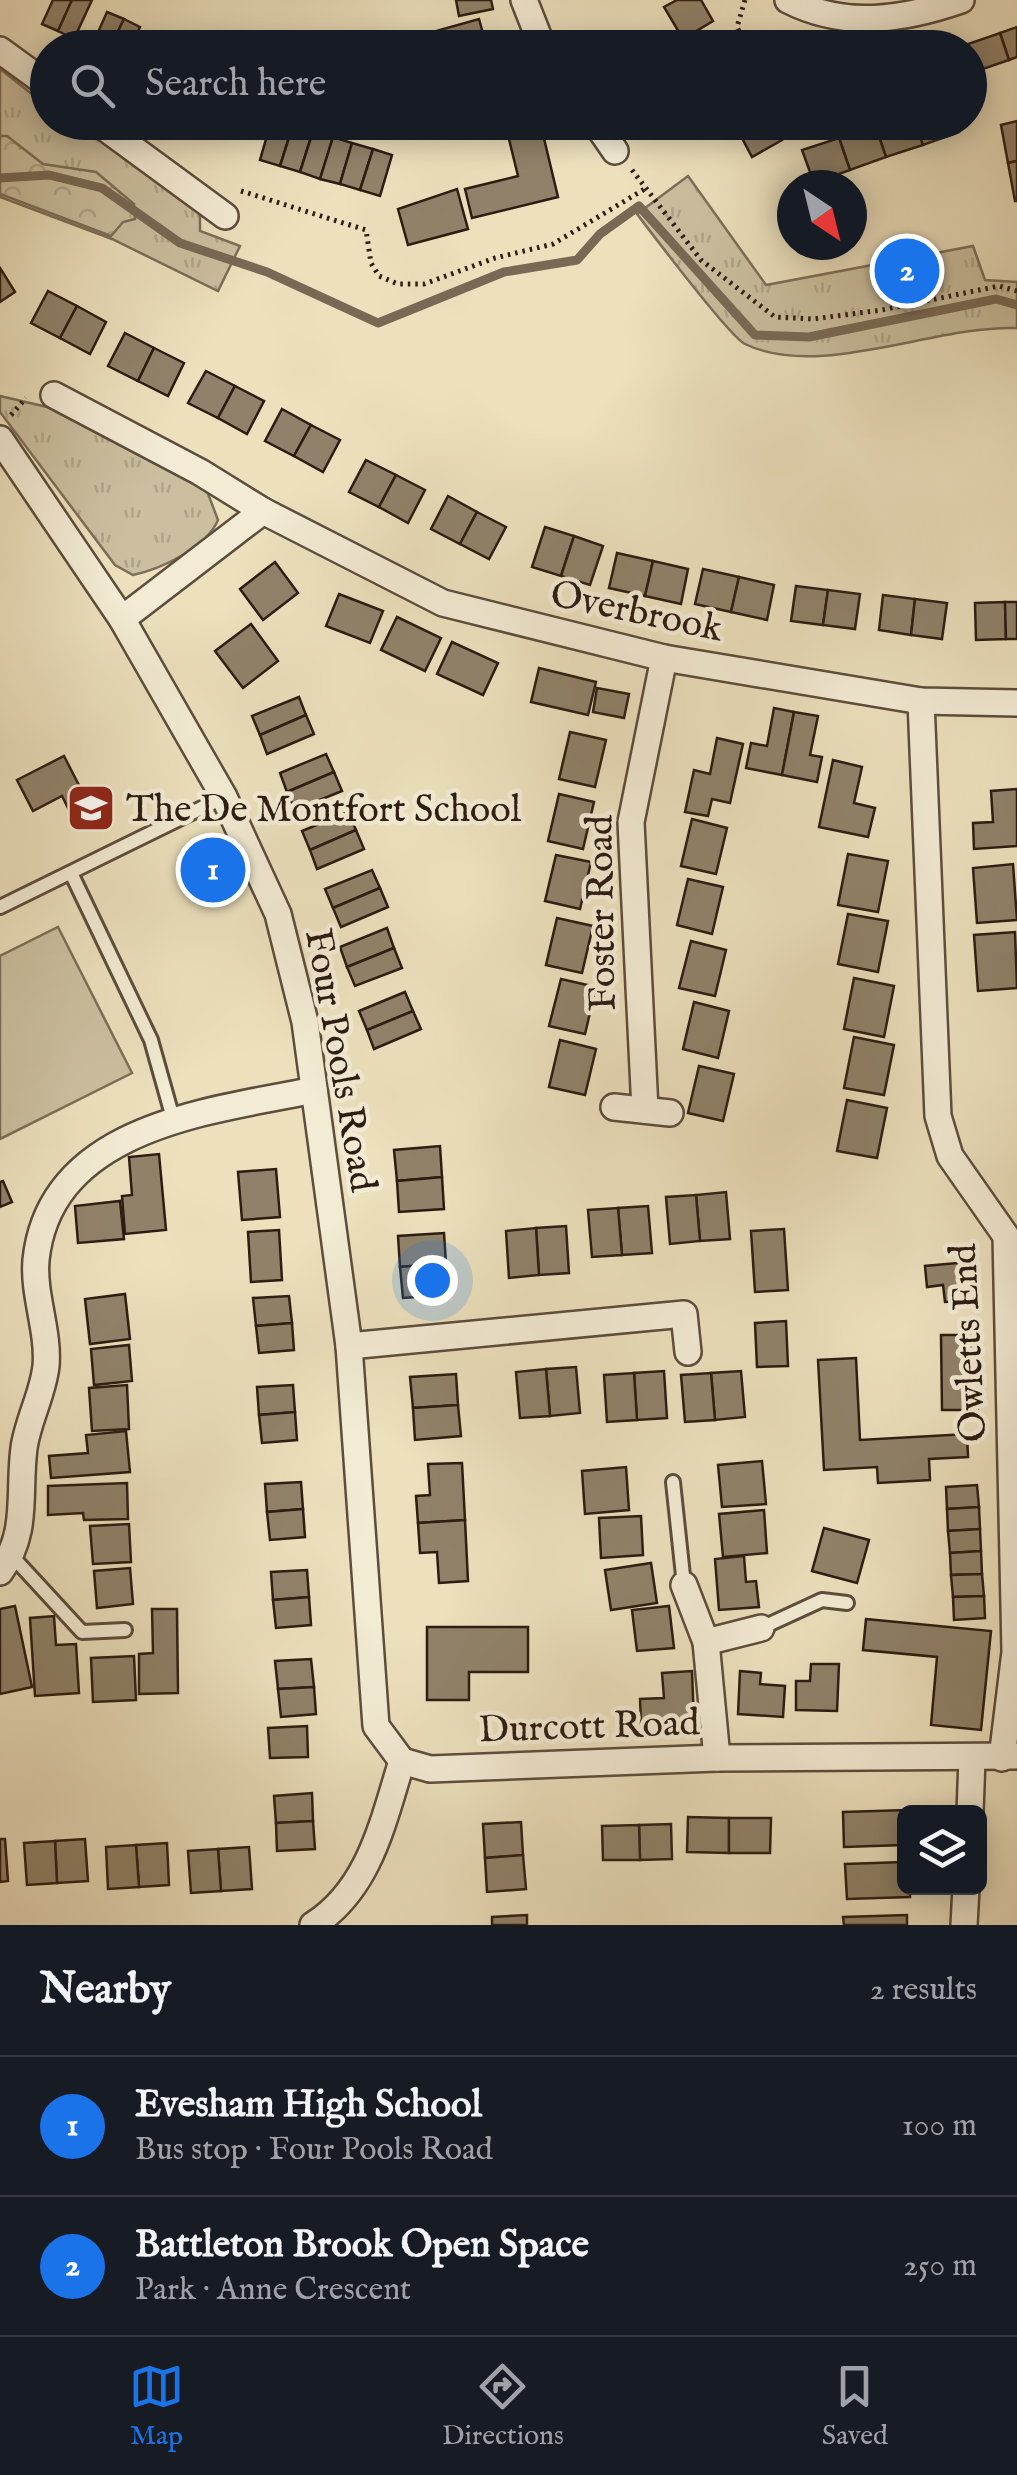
<!DOCTYPE html>
<meta charset="utf-8">
<style>
:root{--surface:#171b24;--page:#242831;--text:#f1f3f6;--muted:#9ea1a6;--line:#363941;--accent:#1a73e8}
body{margin:0;font-family:"IM FELL English",serif;background:var(--page);color:var(--text)}
.controls{position:absolute;right:30px;bottom:30px;display:grid;overflow:hidden;border-radius:15px;box-shadow:0 5px 25px #0003}
.controls button{width:90px;height:90px;display:grid;place-items:center;padding:0;border:0;border-bottom:2px solid var(--line);background:var(--surface);color:var(--text);font:50px sans-serif}
.compass{position:absolute;left:777px;top:170px;width:90px;height:90px;border-radius:50%;background:var(--surface);box-shadow:0 5px 25px #0003;rotate:145deg}
.you{position:absolute;left:432px;top:1280px;width:35px;height:35px;margin:-25px;border:8px solid #fff;border-radius:50%;background:#1a73e8;box-shadow:0 0 0 15px #1a73e833}
.badge{display:grid;place-items:center;width:65px;height:65px;border-radius:50%;background:var(--accent);color:#fff;font-size:32px;font-weight:700}
.pin{position:absolute;translate:-50% -50%;border:5px solid #fff;box-shadow:0 2px 10px #0006}
.list{margin:0;padding:0;list-style:none}
h2{display:flex;justify-content:space-between;align-items:center;height:130px;margin:0;padding:0 40px;font-size:42px}
h2 small{font-size:32px;font-weight:400;color:var(--muted)}
.list li{display:grid;grid-template-columns:65px 1fr auto;gap:30px;align-items:center;box-sizing:border-box;height:140px;padding:0 40px;border-top:2px solid var(--line)}
.list b{display:block;font-size:38px;white-space:nowrap}
.list p{margin:0;font-size:32px;white-space:nowrap;color:var(--muted)}
.list em{font-size:32px;font-style:normal;color:var(--muted)}
.icon{flex:none;width:55px;height:55px;fill:none;stroke:currentColor;stroke-width:2;stroke-linecap:round;stroke-linejoin:round}
.map{position:relative;flex:none;width:1017px;height:1925px;overflow:hidden}
.search{position:absolute;background:var(--surface);box-shadow:0 5px 25px #0003;left:30px;right:30px;top:30px;height:110px;display:flex;align-items:center;gap:25px;box-sizing:border-box;padding:0 35px;border-radius:55px;color:var(--muted);font-size:38px}
.sheet{height:410px;background:var(--surface)}
nav{display:flex;justify-content:space-around;align-items:center;box-sizing:border-box;height:140px;border-top:2px solid var(--line);background:var(--surface);font-size:28px;color:var(--muted)}
nav a{display:grid;justify-items:center;gap:5px}
nav .on{color:var(--accent)}
.map>svg:first-child{display:block}
.grass{fill:url(#grass-tufts);stroke:#7c6e58;stroke-width:2.5}
.forest{fill:url(#forest-crowns);stroke:#7c6e58;stroke-width:2.5}
.pitch{fill:#cbbfa0;stroke:#7c6e58;stroke-width:2.5}
.lines{fill:none;stroke-linecap:round;stroke-linejoin:round}
.stream{stroke:#786955;stroke-width:9}
.building{fill:#90826a;stroke:#2c1c11;stroke-width:2.5}
.lane-casing{stroke:#5c4d3c;stroke-width:18}
.street-casing{stroke:#5c4d3c;stroke-width:30}
.path{stroke:#2c1c11;stroke-width:5;stroke-dasharray:2.5 5;stroke-linecap:butt}
.lane{stroke:#f3ebd4;stroke-width:12}
.street{stroke:#f3ebd4;stroke-width:25}
.labels{text-anchor:middle;stroke-width:9;stroke-linejoin:round;paint-order:stroke}
.street-label{font-size:38px;fill:#2c1c11;stroke:#f3ebd4}
.poi-label{font-size:38px;fill:#2c1c11;stroke:#f3ebd4;text-anchor:start}
</style>
<div class="map">
<svg width="1017" height="1925" viewBox="0 0 1017 1925">
<defs>
<pattern id="grass-tufts" width="24" height="20" patternUnits="userSpaceOnUse" patternTransform="scale(2.5)"><rect width="24" height="20" fill="#cbbfa0"/><path d="M3 7l-1-3M5 7V3M7 7l1-3M15 17l-1-3M17 17v-4M19 17l1-3" fill="none" stroke="#aea489"/></pattern>
<pattern id="forest-crowns" width="20" height="18" patternUnits="userSpaceOnUse" patternTransform="scale(2.5)"><rect width="20" height="18" fill="#cbbfa0"/><path d="M2 6a3 3 0 1 1 6 0M12 15a3 3 0 1 1 6 0" fill="none" stroke="#aea489"/></pattern>
</defs>
<rect width="100%" height="100%" fill="#ece0bd"/>
<filter id="stains"><feTurbulence type="fractalNoise" baseFrequency=".002" numOctaves="4"/><feColorMatrix values="0 0 0 0 .2 0 0 0 0 .09 0 0 0 0 .02 0 0 0 .5 -.17"/></filter>
<radialGradient id="worn" r=".72"><stop offset=".6" stop-color="#630" stop-opacity="0"/><stop offset="1" stop-color="#630" stop-opacity=".3"/></radialGradient>
<g class="grass">
<path d="M0,69l47,37 1,16c43,1 116,60 152,87v22l40,15 -22,45 -106,-52 -112,-42z"/>
<path d="M688,176l78,109 207,-39 12,34 32,2v46c-82,-3 -198,52 -272,16 -15,-7 -92,-109 -108,-130z"/>
<path d="M0,396l47,11 160,84 11,29c-12,28 -57,49 -85,55l-18,-10 -115,-153z"/>
</g>
<polygon class="forest" points="7,136 43,164 96,172 134,204 135,219 123,222 111,236 0,194 0,136"/>
<polygon class="pitch" points="58,927 132,1073 0,1139 0,956"/>
<g class="lines">
<polyline class="stream" points="0,178 49,175 102,188 180,243 267,272 378,323 504,272 577,260 600,234 639,206 755,335 809,337 996,299 1017,305"/>
</g>
<g class="building">
<polygon points="53,0 72,0 58,31 42,24"/>
<polygon points="72,0 92,0 74,39 58,31"/>
<polygon points="456,0 491,0 493,9 459,16"/>
<polygon points="677,0 701,0 713,21 683,39 664,7"/>
<polygon points="107,12 124,19 110,48 91,48"/>
<polygon points="124,19 140,27 130,48 110,48"/>
<polygon points="479,19 487,48 441,48 436,31"/>
<polygon points="1017,27 1017,57 1009,60 1000,33"/>
<polygon points="1000,33 1009,60 971,73 970,48 962,46"/>
<polygon points="1017,121 1017,161 1008,163 1001,125"/>
<polygon points="196,122 215,122 209,136 193,129"/>
<polygon points="271,122 293,125 280,166 260,160"/>
<polygon points="464,122 506,122 508,126 469,138"/>
<polygon points="773,122 782,140 752,157 734,123"/>
<polygon points="882,122 915,122 923,145 886,157 875,125"/>
<polygon points="915,122 956,122 959,132 923,145"/>
<polygon points="293,125 313,131 300,172 280,166"/>
<polygon points="875,125 886,157 850,170 839,138"/>
<polygon points="541,126 558,197 472,218 465,189 518,176 508,135"/>
<polygon points="313,131 333,137 320,179 300,172"/>
<polygon points="333,137 352,143 340,184 320,179"/>
<polygon points="839,138 850,170 814,183 802,150"/>
<polygon points="352,143 373,149 360,190 340,184"/>
<polygon points="373,149 392,155 380,196 360,190"/>
<polygon points="1017,161 1017,201 1015,201 1008,163"/>
<polygon points="457,189 468,229 408,245 398,209"/>
<polygon points="0,268 15,292 0,302"/>
<polygon points="48,291 77,306 60,338 31,323"/>
<polygon points="77,306 106,322 90,354 60,338"/>
<polygon points="125,333 154,348 138,381 108,366"/>
<polygon points="154,348 184,363 168,396 138,381"/>
<polygon points="206,371 235,386 218,418 188,403"/>
<polygon points="235,386 264,401 247,434 218,418"/>
<polygon points="282,409 311,425 294,456 265,441"/>
<polygon points="311,425 340,440 323,472 294,456"/>
<polygon points="366,460 396,475 379,507 349,492"/>
<polygon points="396,475 425,490 408,523 379,507"/>
<polygon points="448,496 477,512 460,544 431,529"/>
<polygon points="477,512 506,527 489,559 460,544"/>
<polygon points="545,527 574,536 561,576 532,567"/>
<polygon points="574,536 603,546 590,585 561,576"/>
<polygon points="617,553 653,561 645,596 609,588"/>
<polygon points="653,561 688,569 681,604 645,596"/>
<polygon points="275,562 298,593 263,620 240,589"/>
<polygon points="703,569 739,577 731,612 695,604"/>
<polygon points="739,577 774,585 767,620 731,612"/>
<polygon points="796,586 828,590 823,625 791,621"/>
<polygon points="828,590 860,594 855,629 823,625"/>
<polygon points="339,594 383,611 370,643 326,626"/>
<polygon points="883,595 915,599 911,635 879,630"/>
<polygon points="915,599 947,603 942,639 911,635"/>
<polygon points="1005,602 1006,639 976,640 975,603"/>
<polygon points="1005,602 1017,602 1017,639 1006,639"/>
<polygon points="397,617 441,638 425,671 381,650"/>
<polygon points="251,624 278,661 243,688 215,651"/>
<polygon points="452,642 498,663 483,695 437,674"/>
<polygon points="539,668 596,682 588,715 531,702"/>
<polygon points="597,688 629,694 624,718 593,712"/>
<polygon points="299,697 306,715 260,735 252,716"/>
<polygon points="774,708 794,712 782,775 746,768 751,743 767,746"/>
<polygon points="794,712 818,716 810,755 822,757 817,782 782,775"/>
<polygon points="306,715 314,734 267,754 260,735"/>
<polygon points="570,732 606,740 595,787 559,779"/>
<polygon points="717,738 743,744 730,803 712,799 708,816 685,812 694,770 710,774"/>
<polygon points="326,754 334,772 287,792 280,773"/>
<polygon points="64,756 87,801 69,810 62,796 33,811 17,780"/>
<polygon points="833,760 862,767 854,803 875,808 868,837 819,827"/>
<polygon points="334,772 342,791 295,810 287,792"/>
<polygon points="1017,789 1017,846 974,849 973,823 993,822 991,791"/>
<polygon points="559,794 594,802 583,849 548,841"/>
<polygon points="348,812 356,830 310,850 302,831"/>
<polygon points="692,819 727,828 716,874 681,866"/>
<polygon points="356,830 364,849 317,869 310,850"/>
<polygon points="848,854 888,861 878,912 838,905"/>
<polygon points="556,855 591,862 580,909 545,901"/>
<polygon points="1013,864 1017,920 977,923 973,868"/>
<polygon points="372,870 380,888 333,908 325,889"/>
<polygon points="688,879 723,887 712,934 677,925"/>
<polygon points="380,888 388,907 341,927 333,908"/>
<polygon points="848,914 888,921 878,972 838,964"/>
<polygon points="557,918 593,926 582,973 546,965"/>
<polygon points="387,928 394,948 347,967 340,947"/>
<polygon points="1015,932 1017,988 978,991 974,935"/>
<polygon points="691,941 726,950 715,996 679,988"/>
<polygon points="394,948 402,968 355,986 347,967"/>
<polygon points="854,978 894,986 884,1037 844,1029"/>
<polygon points="561,979 596,987 585,1034 549,1026"/>
<polygon points="405,992 413,1011 367,1030 359,1011"/>
<polygon points="694,1002 729,1011 718,1058 683,1049"/>
<polygon points="413,1011 421,1029 374,1049 367,1030"/>
<polygon points="854,1037 894,1045 884,1095 844,1088"/>
<polygon points="560,1040 596,1049 585,1095 549,1087"/>
<polygon points="699,1066 734,1074 723,1121 688,1113"/>
<polygon points="847,1100 887,1108 877,1158 837,1151"/>
<polygon points="440,1146 442,1177 397,1181 394,1150"/>
<polygon points="159,1154 166,1230 125,1234 122,1196 132,1195 129,1157"/>
<polygon points="276,1169 280,1217 242,1220 238,1172"/>
<polygon points="442,1177 444,1209 399,1212 397,1181"/>
<polygon points="3,1181 12,1202 0,1207 0,1182"/>
<polygon points="726,1192 730,1239 700,1241 696,1195"/>
<polygon points="696,1195 700,1241 670,1244 666,1197"/>
<polygon points="120,1201 124,1239 78,1243 75,1206"/>
<polygon points="648,1206 652,1253 622,1255 618,1208"/>
<polygon points="618,1208 622,1255 592,1257 588,1210"/>
<polygon points="566,1226 569,1273 539,1275 536,1228"/>
<polygon points="536,1228 539,1275 509,1278 506,1231"/>
<polygon points="784,1229 788,1290 755,1292 751,1231"/>
<polygon points="279,1230 282,1280 251,1282 248,1232"/>
<polygon points="444,1233 446,1263 400,1267 398,1236"/>
<polygon points="968,1262 971,1300 945,1302 943,1285 927,1287 925,1266"/>
<polygon points="446,1263 448,1295 403,1298 400,1267"/>
<polygon points="125,1294 130,1339 90,1344 85,1299"/>
<polygon points="289,1296 292,1323 256,1326 253,1298"/>
<polygon points="786,1321 788,1366 757,1367 755,1323"/>
<polygon points="292,1323 294,1350 259,1353 256,1326"/>
<polygon points="941,1335 977,1335 978,1410 942,1410"/>
<polygon points="129,1345 132,1381 94,1385 91,1349"/>
<polygon points="856,1358 860,1440 967,1434 968,1457 929,1459 930,1480 878,1483 877,1467 824,1470 818,1360"/>
<polygon points="576,1367 580,1413 550,1416 546,1369"/>
<polygon points="546,1369 550,1416 520,1418 516,1372"/>
<polygon points="664,1371 667,1418 637,1420 634,1373"/>
<polygon points="741,1371 745,1417 715,1420 711,1373"/>
<polygon points="634,1373 637,1420 607,1422 604,1375"/>
<polygon points="711,1373 715,1420 685,1422 681,1375"/>
<polygon points="456,1374 458,1405 413,1408 410,1377"/>
<polygon points="127,1385 129,1429 92,1431 89,1388"/>
<polygon points="293,1385 295,1412 259,1415 257,1387"/>
<polygon points="458,1405 461,1436 415,1440 413,1408"/>
<polygon points="295,1412 297,1440 262,1443 259,1415"/>
<polygon points="126,1431 130,1472 51,1478 49,1456 88,1453 86,1435"/>
<polygon points="762,1461 766,1504 722,1507 718,1465"/>
<polygon points="462,1463 465,1520 418,1523 416,1496 430,1495 428,1464"/>
<polygon points="626,1467 629,1510 585,1514 582,1471"/>
<polygon points="301,1482 303,1509 267,1512 265,1484"/>
<polygon points="127,1483 128,1519 84,1520 83,1513 48,1515 48,1486"/>
<polygon points="977,1485 979,1507 947,1509 946,1487"/>
<polygon points="979,1507 980,1529 948,1531 947,1509"/>
<polygon points="303,1509 305,1537 270,1540 267,1512"/>
<polygon points="764,1510 767,1553 723,1557 719,1514"/>
<polygon points="641,1516 643,1555 601,1558 599,1518"/>
<polygon points="465,1520 468,1581 439,1583 437,1552 420,1553 418,1523"/>
<polygon points="129,1524 131,1562 93,1564 90,1526"/>
<polygon points="824,1528 869,1540 857,1583 812,1571"/>
<polygon points="980,1529 981,1551 950,1553 948,1531"/>
<polygon points="981,1551 982,1574 951,1575 950,1553"/>
<polygon points="744,1556 746,1582 756,1581 759,1607 719,1610 715,1559"/>
<polygon points="651,1563 657,1603 611,1610 605,1570"/>
<polygon points="130,1568 133,1604 97,1608 94,1571"/>
<polygon points="307,1570 309,1597 273,1600 271,1572"/>
<polygon points="982,1574 984,1596 953,1597 951,1575"/>
<polygon points="984,1596 985,1618 954,1620 953,1597"/>
<polygon points="309,1597 311,1625 276,1628 273,1600"/>
<polygon points="15,1606 32,1687 0,1694 0,1609"/>
<polygon points="669,1606 674,1648 637,1651 632,1610"/>
<polygon points="152,1609 177,1609 178,1693 139,1694 139,1654 153,1653"/>
<polygon points="54,1616 56,1645 76,1644 79,1693 35,1696 30,1618"/>
<polygon points="866,1619 991,1631 981,1730 931,1725 937,1657 863,1650"/>
<polygon points="427,1627 528,1627 528,1672 469,1672 469,1700 427,1700"/>
<polygon points="134,1656 136,1700 93,1702 91,1658"/>
<polygon points="311,1659 314,1687 278,1689 275,1661"/>
<polygon points="811,1664 839,1664 837,1711 796,1710 796,1681 810,1681"/>
<polygon points="692,1671 694,1722 641,1724 640,1699 664,1698 662,1673"/>
<polygon points="740,1671 761,1673 760,1684 785,1686 783,1717 738,1714"/>
<polygon points="314,1687 316,1714 281,1717 278,1689"/>
<polygon points="307,1726 308,1757 270,1758 268,1728"/>
<polygon points="312,1793 313,1821 276,1823 274,1796"/>
<polygon points="907,1810 904,1845 844,1847 843,1812"/>
<polygon points="688,1817 729,1818 729,1853 687,1852"/>
<polygon points="729,1818 771,1818 770,1853 729,1853"/>
<polygon points="313,1821 315,1849 277,1851 276,1823"/>
<polygon points="521,1822 523,1855 485,1858 483,1824"/>
<polygon points="671,1824 672,1859 640,1860 639,1825"/>
<polygon points="639,1825 640,1860 603,1860 602,1826"/>
<polygon points="0,1839 5,1839 8,1881 0,1882"/>
<polygon points="85,1839 88,1881 57,1883 55,1841"/>
<polygon points="55,1841 57,1883 27,1885 24,1843"/>
<polygon points="167,1843 169,1885 139,1887 136,1845"/>
<polygon points="136,1845 139,1887 108,1889 106,1847"/>
<polygon points="249,1847 252,1889 221,1891 218,1849"/>
<polygon points="218,1849 221,1891 191,1893 188,1851"/>
<polygon points="523,1855 526,1889 487,1892 485,1858"/>
<polygon points="904,1862 904,1888 910,1888 910,1897 847,1899 845,1864"/>
<polygon points="527,1915 527,1925 492,1925 492,1917"/>
<polygon points="907,1915 907,1925 844,1925 843,1917"/>
</g>
<g class="lines">
<g class="lane-casing">
<g id="lane">
<polyline points="72,875 151,1040 174,1122"/>
<polyline points="0,907 224,797"/>
<polyline points="673,1482 684,1585"/>
<polyline points="12,1556 82,1632 125,1630"/>
<polyline points="761,1628 822,1600 847,1603"/>
</g>
</g>
<g class="street-casing">
<g id="street">
<polyline points="524,0 543,48"/>
<path d="M788,0c57,29 115,20 173,0"/>
<polyline points="0,50 48,85"/>
<polyline points="97,122 225,216"/>
<polyline points="595,122 615,151"/>
<polyline points="54,395 200,472 263,511 443,603 664,658 921,701 1017,703"/>
<polyline points="0,439 122,619 224,797 278,914 305,1022 349,1346 376,1726 402,1761"/>
<polyline points="122,619 263,511"/>
<polyline points="921,701 938,1116 950,1156 1006,1236 1015,1652 1002,1758"/>
<polyline points="614,1107 670,1113"/>
<polyline points="645,1110 631,822 664,658"/>
<polyline points="349,1346 684,1314 688,1352"/>
<path d="M0,1572c29,-40 18,-78 24,-124 4,-28 19,-54 22,-82 3,-35 -13,-71 -10,-106 14,-134 175,-149 278,-170"/>
<polyline points="684,1585 706,1642 717,1758"/>
<polyline points="706,1642 761,1628"/>
<polyline points="402,1761 430,1769 717,1758 1015,1756"/>
<polyline points="970,1812 972,1759"/>
<path d="M313,1925c57,-36 70,-104 89,-164"/>
<polyline points="964,1925 966,1888"/>
</g>
</g>
<g class="path">
<polyline points="745,0 737,27 747,48"/>
<polyline points="632,170 701,260 775,317 813,319 882,310 999,286 1017,291"/>
<polyline points="241,191 366,230 371,263 379,276 398,284 424,284 495,258 553,244 648,187"/>
<polyline points="11,415 26,398"/>
</g>
<use href="#lane" class="lane"/>
<use href="#street" class="street"/>
</g>
<defs>
<g id="school-square" transform="scale(2.5)"><rect x="-9" y="-9" width="18" height="18" rx="4" fill="#8f2418" stroke="#f3ebd4"/><path d="M0-5L7-2L0 1L-7-2ZM-4 1L0 2.5L4 1V4Q0 6-4 4Z" fill="#fff"/></g>
</defs>
<g fill-rule="evenodd">
<use href="#school-square" x="91" y="808"/>
</g>
<g class="labels">
<g class="street-label">
<text transform="translate(637 610) rotate(12)" y="13">Overbrook</text>
<text transform="translate(600 913) rotate(-91)" y="13">Foster Road</text>
<text transform="translate(342 1060) rotate(80)" y="13">Four Pools Road</text>
<text transform="translate(967 1343) rotate(-93)" y="13">Owletts End</text>
<text transform="translate(589 1725) rotate(-2)" y="13">Durcott Road</text>
</g>
<g class="poi-label">
<text x="126" y="821">The De Montfort School</text>
</g>
</g>
<rect width="100%" height="100%" filter="url(#stains)"/>
<rect width="100%" height="100%" fill="url(#worn)"/>
</svg>
<div class="controls">
<button><svg class="icon" aria-label="layers" viewBox="0 0 24 24"><path d="M12 4l9 5-9 5-9-5zM3 14l9 5 9-5"/></svg></button>
</div>
<svg class="compass" viewBox="-18 -18 36 36"><path d="M0-13l5 13h-10z" fill="#e53935"/><path d="M0 13l5-13h-10z" fill="#9ea1a6"/></svg>
<div class="you"></div>
<div class="pin badge" style="left:213px;top:870px">1</div>
<div class="pin badge" style="left:907px;top:271px">2</div>
<div class="search"><svg class="icon" aria-label="search" viewBox="0 0 24 24"><circle cx="10" cy="10" r="6"/><path d="M15 15l6 6"/></svg>Search here</div>
</div>
<section class="sheet">
<h2>Nearby<small>2 results</small></h2>
<ul class="list">
<li><span class="badge">1</span><div><b>Evesham High School</b><p>Bus stop · Four Pools Road</p></div><em>100 m</em></li>
<li><span class="badge">2</span><div><b>Battleton Brook Open Space</b><p>Park · Anne Crescent</p></div><em>250 m</em></li>
</ul>
</section>
<nav>
<a class="on"><svg class="icon" aria-label="map" viewBox="0 0 24 24"><path d="M3 6l6-2 6 2 6-2v14l-6 2-6-2-6 2zM9 4v14M15 6v14"/></svg>Map</a>
<a><svg class="icon" aria-label="directions" viewBox="0 0 24 24"><path d="M12 3l9 9-9 9-9-9zM9 14v-3h6M13 9l2 2-2 2"/></svg>Directions</a>
<a><svg class="icon" aria-label="saved" viewBox="0 0 24 24"><path d="M7 4h10v16l-5-4-5 4z"/></svg>Saved</a>
</nav>
